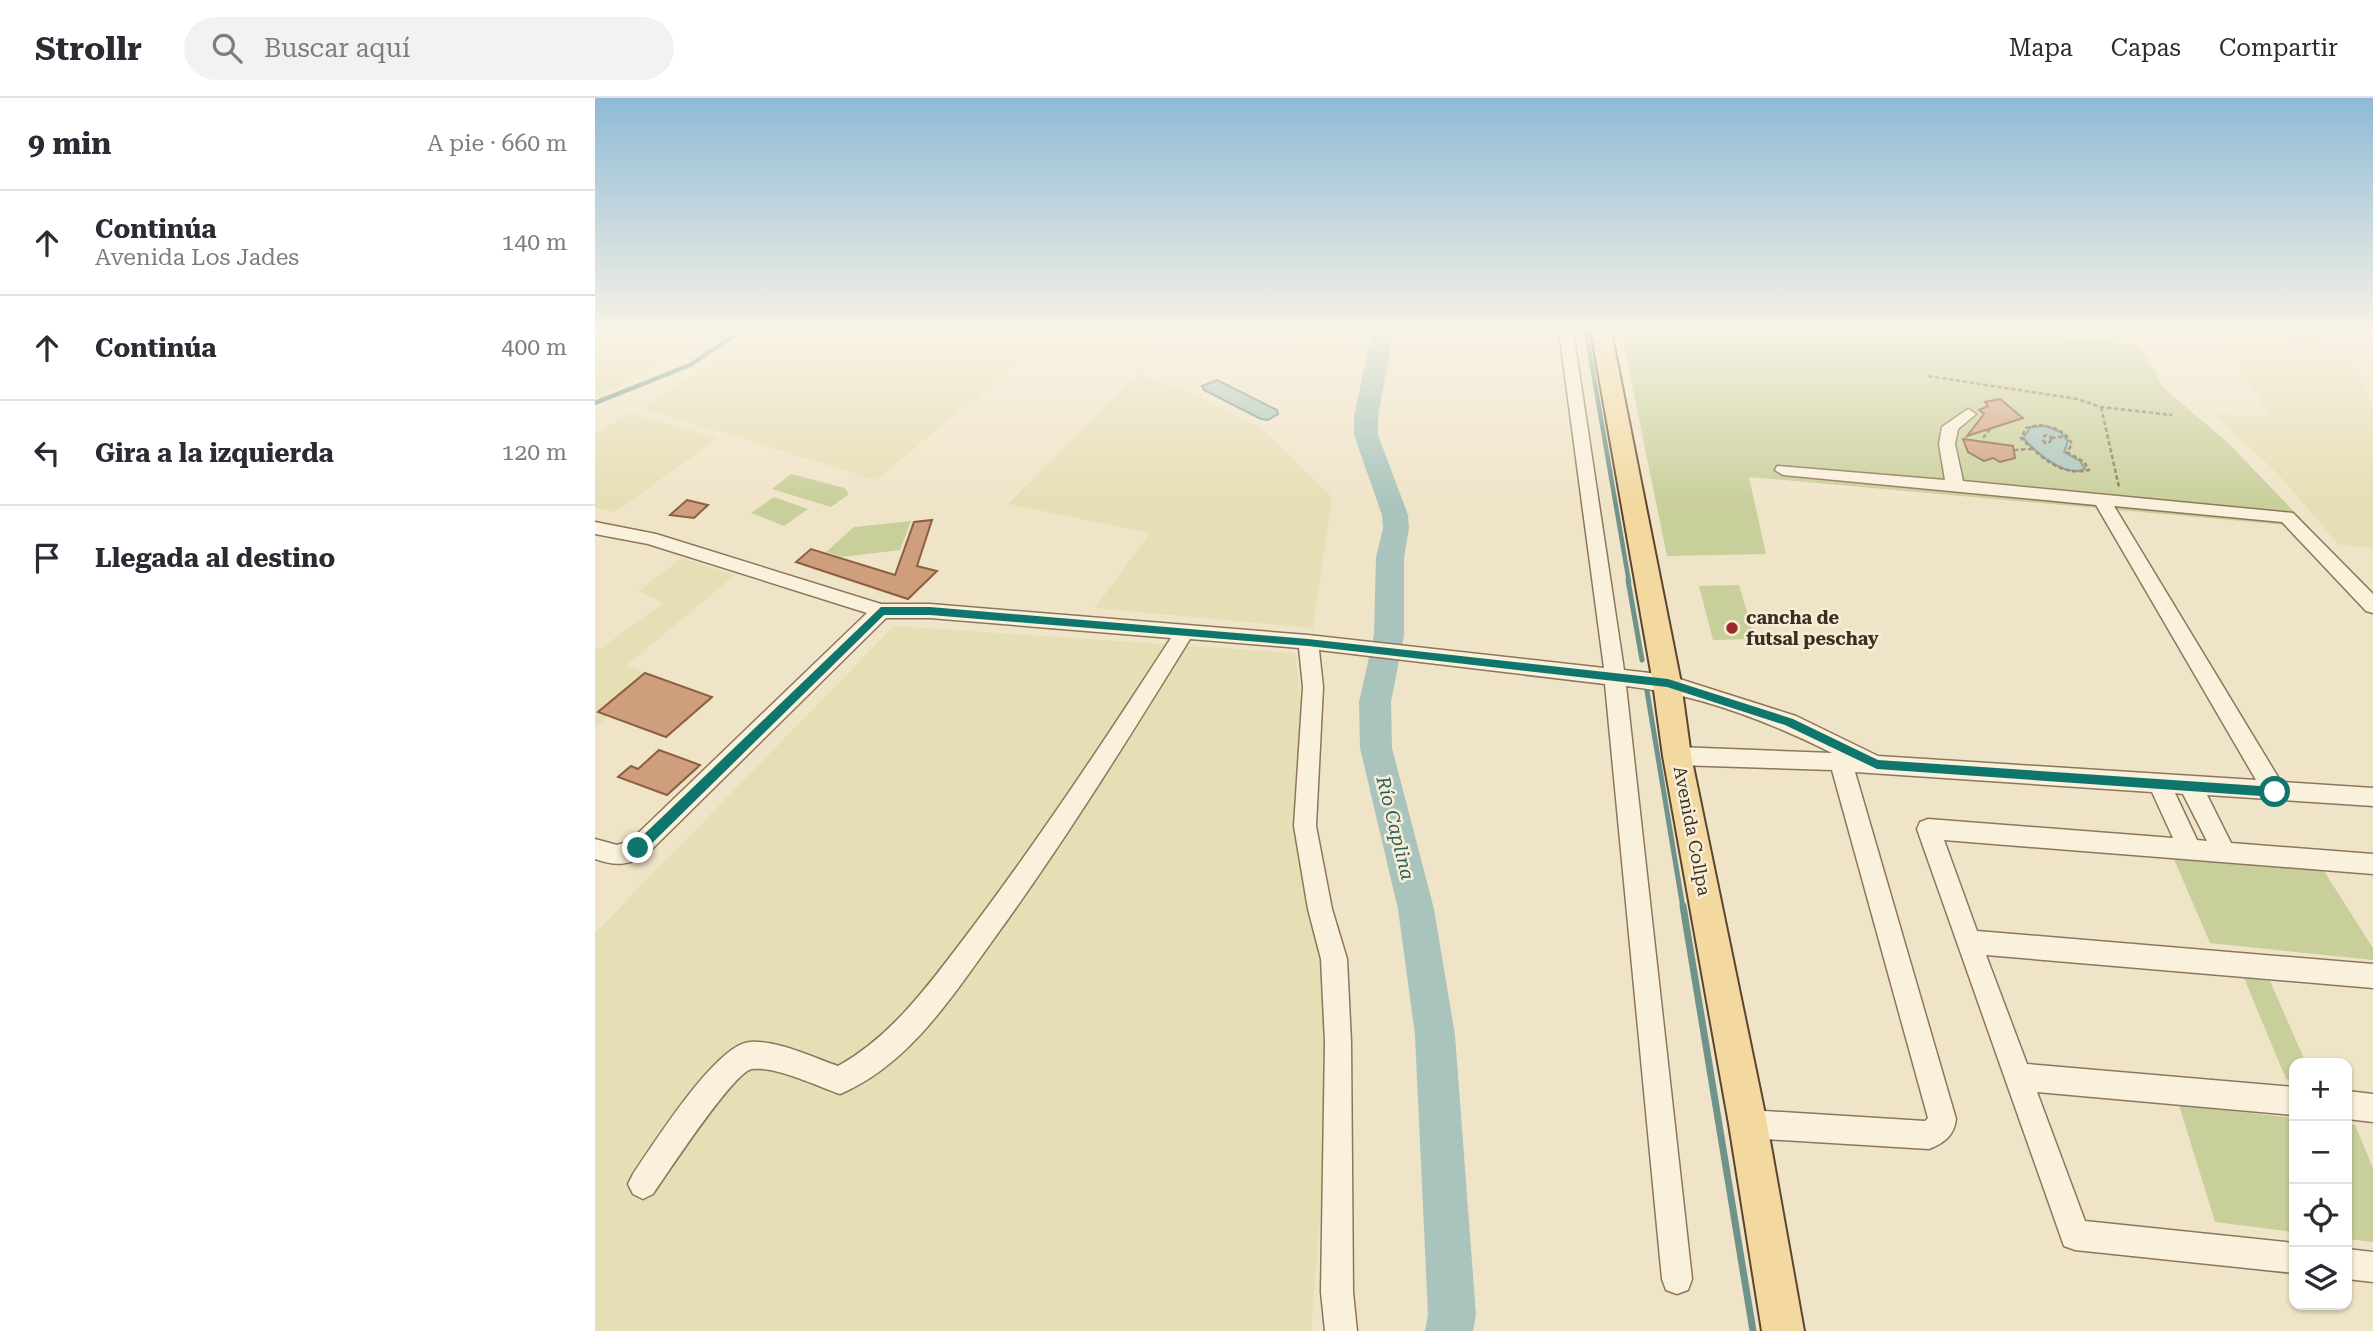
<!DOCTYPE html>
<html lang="es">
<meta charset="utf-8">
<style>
:root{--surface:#fff;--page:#f2f2f3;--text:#2b2b33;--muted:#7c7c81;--line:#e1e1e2}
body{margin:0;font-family:"Roboto Serif",serif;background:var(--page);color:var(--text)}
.controls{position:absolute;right:21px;bottom:21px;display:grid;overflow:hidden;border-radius:14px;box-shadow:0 2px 5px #0004}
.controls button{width:63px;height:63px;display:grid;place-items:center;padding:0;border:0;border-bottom:2px solid var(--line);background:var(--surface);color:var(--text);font:35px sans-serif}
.stop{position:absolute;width:21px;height:21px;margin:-16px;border:5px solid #0f766e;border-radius:50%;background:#fff}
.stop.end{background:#0f766e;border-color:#fff;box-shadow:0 2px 7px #0008}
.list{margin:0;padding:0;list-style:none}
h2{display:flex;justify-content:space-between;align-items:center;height:91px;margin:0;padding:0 28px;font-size:30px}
h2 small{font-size:23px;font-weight:400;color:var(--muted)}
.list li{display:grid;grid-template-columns:46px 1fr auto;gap:21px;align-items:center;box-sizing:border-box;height:105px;padding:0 28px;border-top:2px solid var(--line)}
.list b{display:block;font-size:26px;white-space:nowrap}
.list p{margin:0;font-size:23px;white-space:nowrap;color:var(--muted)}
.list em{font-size:23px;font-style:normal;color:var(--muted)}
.icon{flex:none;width:38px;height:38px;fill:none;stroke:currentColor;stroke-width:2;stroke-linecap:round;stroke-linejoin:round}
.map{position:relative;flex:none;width:1778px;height:1233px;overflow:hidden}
header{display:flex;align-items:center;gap:42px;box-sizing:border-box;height:98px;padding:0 35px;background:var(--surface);border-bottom:2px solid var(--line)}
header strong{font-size:33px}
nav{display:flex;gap:38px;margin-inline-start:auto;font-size:24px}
.search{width:490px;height:63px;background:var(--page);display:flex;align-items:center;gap:18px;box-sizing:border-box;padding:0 24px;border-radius:38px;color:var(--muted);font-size:26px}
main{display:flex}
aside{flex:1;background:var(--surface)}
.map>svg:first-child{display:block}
.farmland{fill:#e6deb5}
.green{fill:#c9cf9b}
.water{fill:#a9c4bc;stroke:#6f938a;stroke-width:2}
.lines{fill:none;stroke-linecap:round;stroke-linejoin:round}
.stream-far2{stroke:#6f938a;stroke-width:4.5}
.stream-far1{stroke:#6f938a;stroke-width:5}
.stream{stroke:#6f938a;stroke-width:7}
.river{fill:#a9c4bc;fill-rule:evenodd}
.building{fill:#cf9f7d;stroke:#8d5f41;stroke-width:2}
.minor-casing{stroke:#8d765c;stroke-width:3}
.major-casing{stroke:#5b4430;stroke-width:4}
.path{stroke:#8d765c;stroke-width:2.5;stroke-dasharray:4.5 2.5;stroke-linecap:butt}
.minor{fill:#faf1dc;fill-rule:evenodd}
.major{fill:#f3d9a0;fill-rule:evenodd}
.route{fill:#0f766e}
.poi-dot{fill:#9e2a2b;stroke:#f7eed8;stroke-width:2.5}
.labels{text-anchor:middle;stroke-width:5;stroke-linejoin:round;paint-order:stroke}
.poi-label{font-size:18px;font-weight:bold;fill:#3d2e20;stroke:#f7eed8;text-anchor:start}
.street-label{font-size:18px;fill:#3d2e20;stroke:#f7eed8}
.water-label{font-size:19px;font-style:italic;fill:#2f5d5a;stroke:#f7eed8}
</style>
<header>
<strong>Strollr</strong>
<div class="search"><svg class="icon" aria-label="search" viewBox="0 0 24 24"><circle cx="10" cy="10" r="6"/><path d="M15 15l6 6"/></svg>Buscar aquí</div>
<nav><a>Mapa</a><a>Capas</a><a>Compartir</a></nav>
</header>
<main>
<aside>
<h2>9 min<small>A pie · 660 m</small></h2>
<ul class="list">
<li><svg class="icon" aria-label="ahead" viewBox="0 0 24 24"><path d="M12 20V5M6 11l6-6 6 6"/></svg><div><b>Continúa</b><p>Avenida Los Jades</p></div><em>140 m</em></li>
<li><svg class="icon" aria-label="ahead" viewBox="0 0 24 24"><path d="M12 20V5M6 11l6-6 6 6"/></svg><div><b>Continúa</b></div><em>400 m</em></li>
<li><svg class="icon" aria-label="left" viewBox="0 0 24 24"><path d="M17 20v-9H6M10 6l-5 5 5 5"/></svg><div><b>Gira a la izquierda</b></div><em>120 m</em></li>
<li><svg class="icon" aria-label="arrive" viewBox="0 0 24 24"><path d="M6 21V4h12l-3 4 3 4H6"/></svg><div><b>Llegada al destino</b></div></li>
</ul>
</aside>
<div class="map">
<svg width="1778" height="1233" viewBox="0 0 1778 1233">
<rect width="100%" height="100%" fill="#f0e4c8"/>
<g class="farmland">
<polygon points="0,233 114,233 57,270 0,300"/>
<polygon points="167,233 567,233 527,261 446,246 281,382 48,310"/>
<polygon points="630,233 743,233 732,254"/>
<polygon points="1409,233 1537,233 1545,247"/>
<polygon points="1611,233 1641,233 1644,243 1751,258 1778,307 1778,450 1744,447 1682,375 1619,316 1675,319 1631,244"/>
<polygon points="542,276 582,289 667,330 737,399 718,530 500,510 555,435 413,406"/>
<polygon points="34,315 123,340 20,414 0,410 0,336"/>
<polygon points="87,460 140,477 32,567 50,575 3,614 13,618 0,630 0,549 5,551 68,505 44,493"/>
<polygon points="299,528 700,555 742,909 716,1233 0,1233 0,835"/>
</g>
<g class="green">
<polygon points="1026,233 1409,233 1545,247 1569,290 1633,345 1714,429 1154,379 1171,456 1072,458"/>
<polygon points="1661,233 1720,233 1726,246 1663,238"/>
<polygon points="196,376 250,390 254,396 236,409 177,391"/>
<polygon points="179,399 213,411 189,428 156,415"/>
<polygon points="316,423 305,452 247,459 231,454 259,429"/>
<polygon points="1144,487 1160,541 1118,542 1104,488"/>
<polygon points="1578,759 1729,773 1778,850 1778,862 1615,845"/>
<polygon points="1649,880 1675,883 1711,965 1699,965 1699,982 1691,981"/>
<polygon points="1584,1007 1699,1020 1699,1134 1620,1124"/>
<polygon points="1752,1026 1760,1027 1778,1070 1778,1144 1752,1141"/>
</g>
<g class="water">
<polygon points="622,282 682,312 683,316 673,322 666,321 609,292 607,288"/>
<path d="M1451,328l14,6 8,9 -4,11 16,9 5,8c-20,9 -48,-16 -62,-31l8,-11z"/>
</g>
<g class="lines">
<g class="stream-far2">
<polyline points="991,233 1034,484"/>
<polyline points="0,305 95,267 146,233"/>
</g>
<g class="stream-far1">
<polyline points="1033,482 1047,562"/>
<polyline points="1051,587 1088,810"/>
</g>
<polyline class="stream" points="1088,808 1158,1233"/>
<polygon class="river" points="777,233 799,233 783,318 783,337 813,417 814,430 809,460 809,537 796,604 797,650 839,811 860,937 881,1217 878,1233 830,1233 833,1217 820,937 803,811 765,650 764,604 779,537 781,460 788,430 787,417 759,337 759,318"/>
</g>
<g class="building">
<polygon points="1405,301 1428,320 1372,338 1389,316 1384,312 1393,308 1390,304"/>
<polygon points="1368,341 1418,348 1420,360 1405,364 1398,360 1389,363 1373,354"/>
<polygon points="92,402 113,407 99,420 75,417"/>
<polygon points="337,422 322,468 342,473 313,501 201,464 216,451 300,477 319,424"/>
<polygon points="50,575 117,599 71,639 3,614"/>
<polygon points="64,652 105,667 72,697 23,679 36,668 43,671"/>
</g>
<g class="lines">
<g class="minor-casing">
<g id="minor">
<path d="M964,233h14l51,339 43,5 129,41 82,40 378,24 -160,-275 -313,-30 -8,-5 2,-4 168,14 -6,-36 3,-17 26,-18 8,5 -18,15 -3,15 8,37 330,32 80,81v19l-7,-2 -84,-89 -168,-16 167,276 92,6v18l-166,-11 24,48 142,11v20l-429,-34 33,91 396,33v24l-387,-33 41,109 267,23v28l-257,-23 48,129 209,22v30l-219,-23 -11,-4 -147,-417 3,-7 8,-3 245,19 -21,-46 -297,-20 101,347c-2,17 -12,24 -27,30l-181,-11 -10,-4 -4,-10 4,-10 10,-4 177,11 3,-3 -96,-348 -155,-5 -8,-3 -3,-6 3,-6 8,-3 155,6c-64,-32 -134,-59 -206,-67l66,593 -4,11 -11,4 -11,-4 -4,-11 -57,-595 -286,-34 4,37 -7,139 16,83 15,50 4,83 2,250 4,39h-32l-4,-39 4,-250 -4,-83 -13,-50 -14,-83 9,-139 -4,-39 -109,-9c-62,100 -123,199 -192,294 -43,59 -87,131 -158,161 -23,-8 -64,-28 -88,-25 -18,2 -85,105 -99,125l-10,5 -10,-5 -5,-10 5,-10c20,-29 83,-130 117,-132 28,-2 62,15 88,24 58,-32 97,-90 137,-142 69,-92 133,-189 196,-286l-241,-20h-44l-240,237c-18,11 -32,11 -51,4v-20l22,6 13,-4 237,-228 -219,-69 -53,-10v-12l61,12 225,70h49l378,31 296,33zM1580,695l8,1 24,47 -10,-1z"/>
<polygon points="1752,993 1778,996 1778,1024 1752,1021"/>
<polygon points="1752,1151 1778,1154 1778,1184 1752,1181"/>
</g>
</g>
<g class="major-casing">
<polygon id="major" points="996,233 1016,233 1086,585 1096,658 1172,1026 1209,1233 1167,1233 1134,1026 1068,658 1058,585"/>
</g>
<g class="path">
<polyline points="1333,278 1482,301 1506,309 1577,317"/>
<polyline points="1506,309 1524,389"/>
<path d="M1444,327c15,2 26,5 33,19l-5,8 17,10 5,8c-28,7 -49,-14 -68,-32l5,-10z"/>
<circle cx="1452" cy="341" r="4"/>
<polyline points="1388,340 1395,331"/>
<polyline points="1456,340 1473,338"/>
<polyline points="1419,352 1437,351"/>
</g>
<use href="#minor" class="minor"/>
<use href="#major" class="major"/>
</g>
<linearGradient id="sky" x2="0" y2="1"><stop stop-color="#8fbad6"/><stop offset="0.57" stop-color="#f8f3e6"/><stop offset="1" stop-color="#f8f3e6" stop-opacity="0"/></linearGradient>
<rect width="1778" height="406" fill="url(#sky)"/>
<polygon class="route" points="286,509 335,509 713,541 1073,581 1198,621 1283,662 1680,689 1686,694 1680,699 1282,671 1190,627 1072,589 713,548 335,517 289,517 48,754 39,754 39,746"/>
<circle class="poi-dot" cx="1137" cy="530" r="7"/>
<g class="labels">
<g class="poi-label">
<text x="1151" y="526">cancha de<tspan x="1151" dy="21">futsal peschay</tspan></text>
</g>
<g class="street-label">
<text transform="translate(1097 733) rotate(79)" y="6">Avenida Collpa</text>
</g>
<g class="water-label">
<text transform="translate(801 730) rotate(76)" y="7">Río Caplina</text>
</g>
</g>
</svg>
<div class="controls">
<button>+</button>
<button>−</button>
<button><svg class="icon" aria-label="locate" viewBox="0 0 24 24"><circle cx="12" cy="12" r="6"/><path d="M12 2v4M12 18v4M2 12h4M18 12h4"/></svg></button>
<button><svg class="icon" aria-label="layers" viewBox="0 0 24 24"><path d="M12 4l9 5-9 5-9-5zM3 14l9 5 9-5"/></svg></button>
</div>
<div class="stop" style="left:1680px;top:694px"></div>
<div class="stop end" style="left:43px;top:750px"></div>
</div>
</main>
